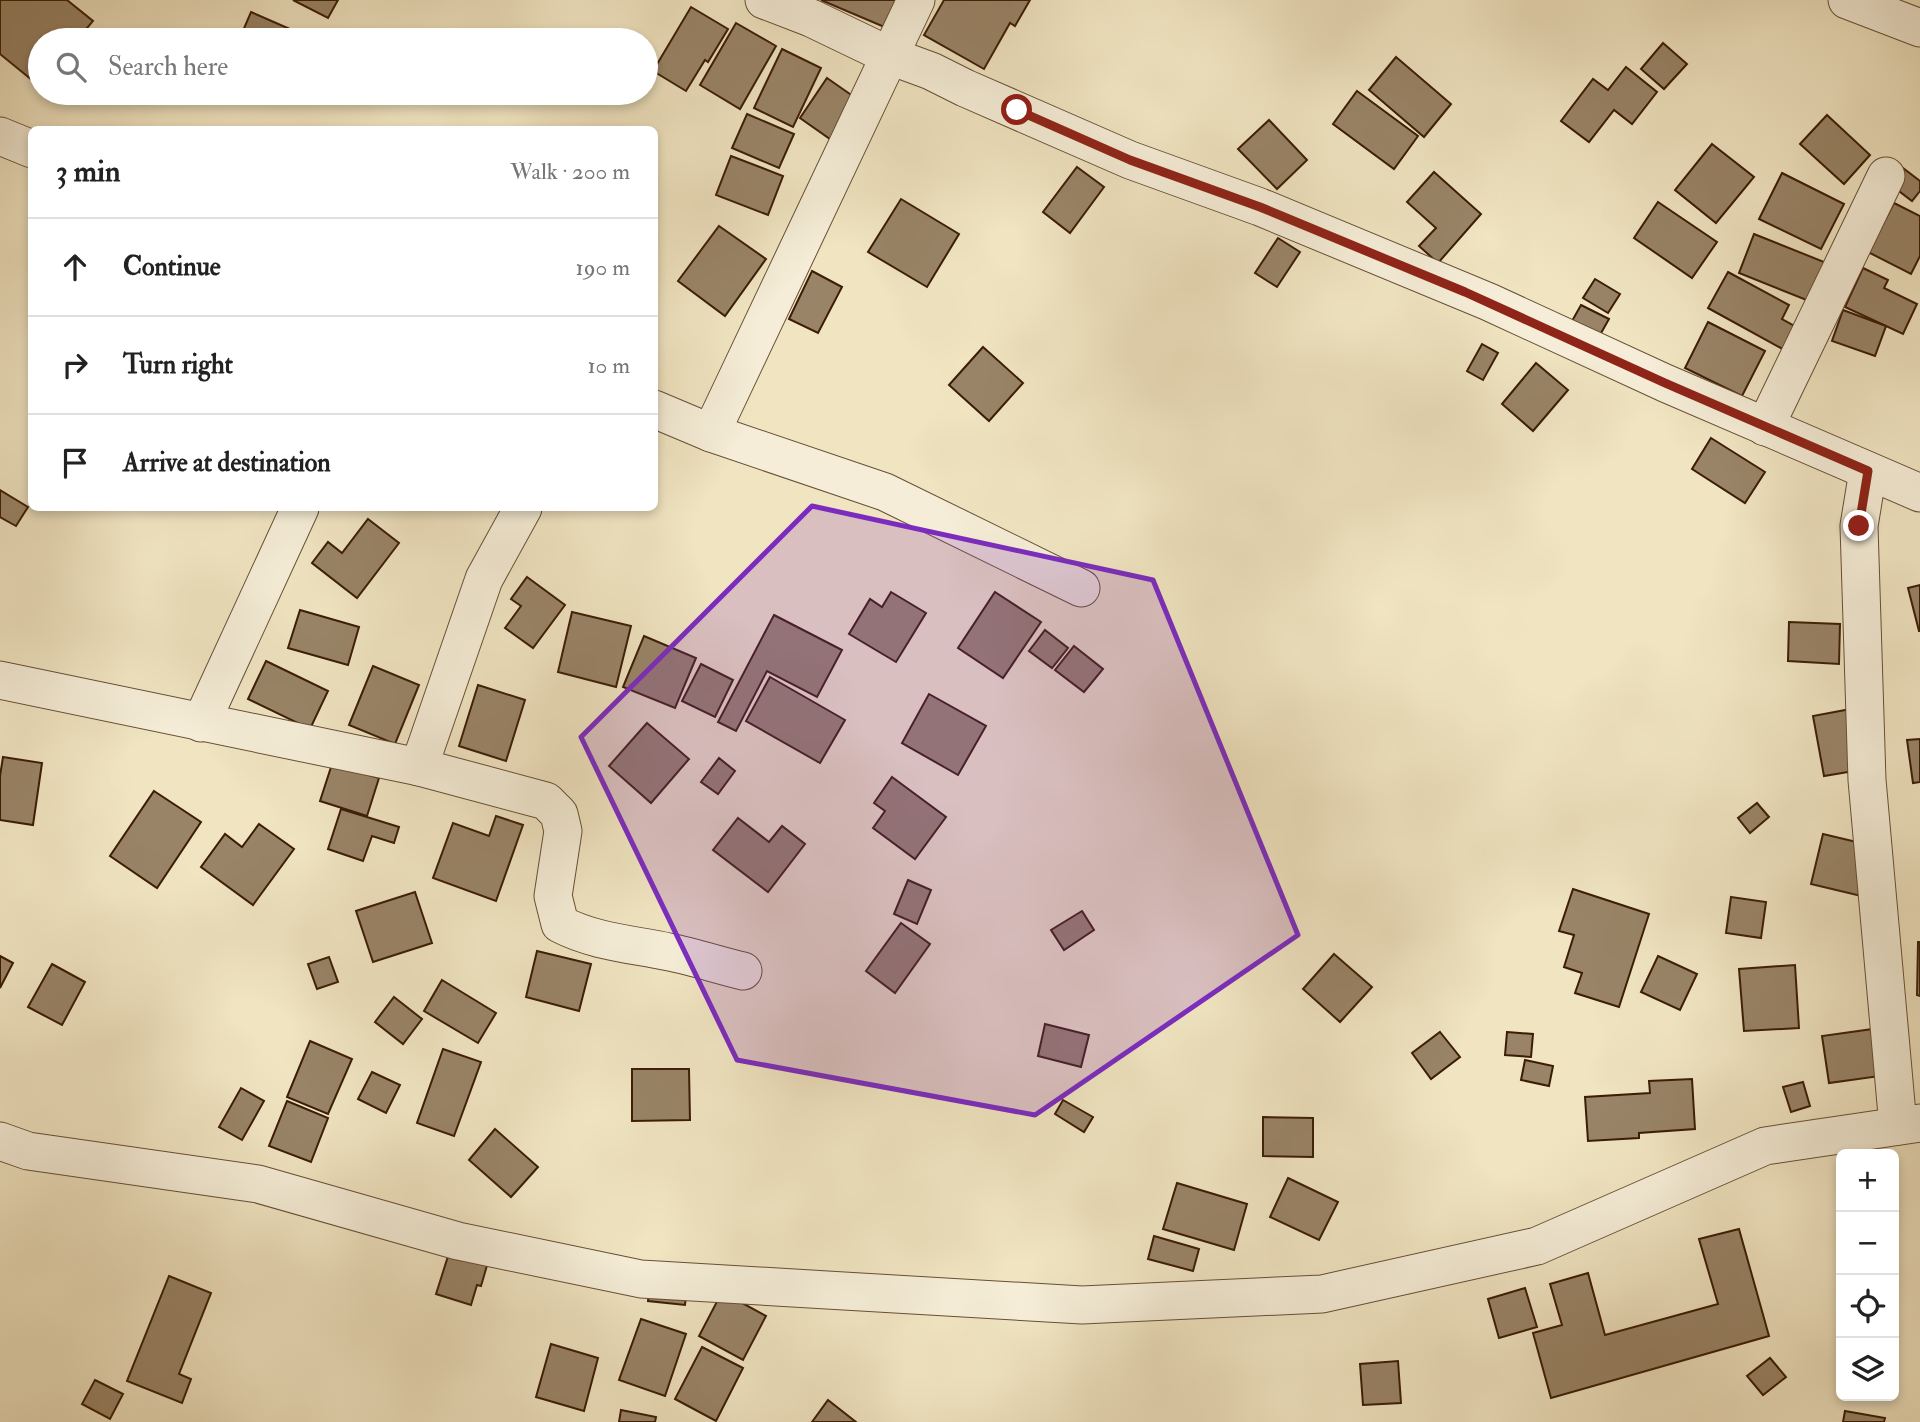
<!DOCTYPE html>
<meta charset="utf-8">
<style>
:root{--surface:#fff;--page:#f6f6f6;--text:#222;--muted:#767676;--line:#e0e0e0}
body{margin:0;font-family:"IM FELL Double Pica",serif;background:var(--page);color:var(--text)}
.controls{position:absolute;right:21px;bottom:21px;display:grid;overflow:hidden;border-radius:10px;box-shadow:0 4px 10px #0003}
.controls button{width:63px;height:63px;display:grid;place-items:center;padding:0;border:0;border-bottom:2px solid var(--line);background:var(--surface);color:var(--text);font:35px sans-serif}
.stop{position:absolute;width:21px;height:21px;margin:-16px;border:5px solid #8f2418;border-radius:50%;background:#fff}
.stop.end{background:#8f2418;border-color:#fff;box-shadow:0 2px 7px #0008}
.list{margin:0;padding:0;list-style:none}
h2{display:flex;justify-content:space-between;align-items:center;height:91px;margin:0;padding:0 28px;font-size:30px}
h2 small{font-size:23px;font-weight:400;color:var(--muted)}
.list li{display:grid;grid-template-columns:46px 1fr auto;gap:21px;align-items:center;box-sizing:border-box;height:98px;padding:0 28px;border-top:2px solid var(--line)}
.list b{display:block;font-size:26px;white-space:nowrap}
.list em{font-size:23px;font-style:normal;color:var(--muted)}
.icon{flex:none;width:38px;height:38px;fill:none;stroke:currentColor;stroke-width:2;stroke-linecap:round;stroke-linejoin:round}
.map{position:relative;flex:none;width:1920px;height:1422px;overflow:hidden}
.search{position:absolute;background:var(--surface);box-shadow:0 4px 10px #0003;left:28px;top:28px;width:630px;height:77px;display:flex;align-items:center;gap:18px;box-sizing:border-box;padding:0 24px;border-radius:38px;color:var(--muted);font-size:26px}
.panel{position:absolute;background:var(--surface);box-shadow:0 4px 10px #0003;left:28px;top:126px;width:630px;height:385px;border-radius:10px}
.map>svg:first-child{display:block}
.building{fill:#998467;stroke:#3b1c06;stroke-width:2}
.lines{fill:none;stroke-linecap:round;stroke-linejoin:round}
.street-casing{stroke:#684e35;stroke-width:39}
.street{stroke:#f5edd7;stroke-width:37}
.route{stroke:#8f2418;stroke-width:9}
.marked{fill:#7b2cbf;fill-opacity:0.2;stroke:#7b2cbf;stroke-width:5;stroke-linejoin:round}
</style>
<div class="map">
<svg width="1920" height="1422" viewBox="0 0 1920 1422">
<rect width="100%" height="100%" fill="#f0e4c1"/>
<filter id="stains"><feTurbulence type="fractalNoise" baseFrequency=".00286" numOctaves="4"/><feColorMatrix values="0 0 0 0 .2 0 0 0 0 .09 0 0 0 0 .02 0 0 0 .5 -.17"/></filter>
<radialGradient id="worn" r=".72"><stop offset=".6" stop-color="#630" stop-opacity="0"/><stop offset="1" stop-color="#630" stop-opacity=".3"/></radialGradient>
<g class="building">
<polygon points="0,0 67,0 93,21 77,40 40,40 40,83 38,85 0,54"/>
<polygon points="293,0 338,0 328,18"/>
<polygon points="821,0 909,0 896,32"/>
<polygon points="944,0 1030,0 1015,26 1010,23 984,69 924,35"/>
<polygon points="691,7 728,29 708,62 705,60 686,91 653,71"/>
<polygon points="251,12 315,40 239,40"/>
<polygon points="736,23 776,46 740,109 700,85"/>
<polygon points="1663,43 1687,64 1664,89 1641,69"/>
<polygon points="782,49 821,68 793,127 754,108"/>
<polygon points="1396,57 1451,104 1424,137 1369,90"/>
<polygon points="1626,67 1657,92 1632,124 1614,110 1589,142 1561,121 1593,79 1608,90"/>
<polygon points="827,78 857,99 830,139 800,118"/>
<polygon points="1357,91 1418,136 1394,169 1333,124"/>
<polygon points="747,114 794,134 779,168 732,148"/>
<polygon points="1827,115 1870,155 1844,184 1800,144"/>
<polygon points="1269,120 1307,160 1277,189 1238,149"/>
<polygon points="1712,144 1754,177 1716,223 1675,190"/>
<polygon points="731,156 783,176 768,215 716,195"/>
<polygon points="1077,167 1104,187 1070,233 1043,212"/>
<polygon points="1903,168 1920,181 1920,191 1912,201 1891,185"/>
<polygon points="1434,172 1481,214 1438,263 1419,246 1436,228 1407,202"/>
<polygon points="1782,173 1844,204 1821,249 1759,219"/>
<polygon points="901,199 959,234 927,287 868,252"/>
<polygon points="1658,202 1717,242 1692,278 1634,238"/>
<polygon points="1894,203 1920,216 1920,256 1911,274 1868,252"/>
<polygon points="719,226 766,259 725,316 678,281"/>
<polygon points="1754,234 1834,266 1819,305 1739,273"/>
<polygon points="1278,238 1300,252 1277,287 1255,273"/>
<polygon points="1863,268 1888,280 1884,288 1917,304 1903,334 1845,307"/>
<polygon points="812,271 842,287 818,333 789,319"/>
<polygon points="1728,272 1789,305 1782,319 1800,329 1788,352 1708,308"/>
<polygon points="1595,279 1620,294 1608,313 1583,298"/>
<polygon points="1581,305 1609,319 1600,335 1572,321"/>
<polygon points="1843,310 1886,326 1875,356 1832,341"/>
<polygon points="1708,322 1765,351 1742,396 1685,368"/>
<polygon points="1482,344 1498,353 1483,380 1467,371"/>
<polygon points="983,347 1023,383 989,421 949,385"/>
<polygon points="1536,363 1568,390 1533,431 1502,404"/>
<polygon points="1711,438 1765,472 1745,503 1692,469"/>
<polygon points="0,490 28,507 16,526 0,517"/>
<polygon points="368,519 399,543 357,598 312,563 328,542 342,553"/>
<polygon points="527,577 565,605 533,648 505,628 521,606 511,599"/>
<polygon points="1920,585 1920,631 1919,631 1908,588"/>
<polygon points="891,592 926,613 896,662 849,634 870,599 882,607"/>
<polygon points="995,592 1041,622 1003,678 958,648"/>
<polygon points="300,610 359,627 348,665 288,648"/>
<polygon points="572,612 631,626 616,687 558,672"/>
<polygon points="774,615 842,650 817,697 767,671 736,731 718,722"/>
<polygon points="1789,622 1840,624 1839,664 1788,661"/>
<polygon points="1045,630 1068,648 1052,668 1029,651"/>
<polygon points="644,636 696,658 675,708 623,687"/>
<polygon points="1074,646 1103,669 1084,692 1055,670"/>
<polygon points="266,661 328,691 310,729 248,699"/>
<polygon points="701,664 733,680 715,717 682,701"/>
<polygon points="373,666 419,685 395,744 349,725"/>
<polygon points="770,677 845,720 820,763 746,721"/>
<polygon points="478,685 525,700 506,761 459,746"/>
<polygon points="929,694 986,726 958,775 902,743"/>
<polygon points="1856,708 1866,769 1824,776 1813,716"/>
<polygon points="647,723 689,759 651,803 609,766"/>
<polygon points="1920,739 1920,782 1913,783 1907,740"/>
<polygon points="3,757 42,763 33,825 0,820 0,776"/>
<polygon points="719,758 735,771 718,794 701,782"/>
<polygon points="332,764 379,778 367,816 320,801"/>
<polygon points="892,777 946,817 915,859 873,828 885,811 874,803"/>
<polygon points="154,791 201,822 157,888 110,856"/>
<polygon points="1757,803 1769,817 1750,833 1738,818"/>
<polygon points="341,809 399,827 394,843 372,836 363,861 328,849"/>
<polygon points="496,816 523,825 496,901 433,878 453,823 489,836"/>
<polygon points="738,818 769,842 782,826 805,844 768,892 713,850"/>
<polygon points="259,824 294,849 253,905 201,867 225,834 242,847"/>
<polygon points="1823,834 1886,849 1874,899 1811,884"/>
<polygon points="908,880 931,890 917,924 894,914"/>
<polygon points="1573,889 1649,914 1619,1007 1575,993 1582,973 1564,967 1574,935 1559,931"/>
<polygon points="415,892 432,943 373,962 356,911"/>
<polygon points="1731,897 1766,902 1761,938 1726,933"/>
<polygon points="1082,911 1094,930 1064,950 1051,930"/>
<polygon points="901,923 930,944 895,993 866,971"/>
<polygon points="1918,942 1920,942 1920,996 1917,995"/>
<polygon points="537,951 591,964 579,1011 526,997"/>
<polygon points="1334,954 1372,987 1340,1022 1303,989"/>
<polygon points="0,956 13,963 0,988"/>
<polygon points="1658,956 1697,974 1680,1010 1641,992"/>
<polygon points="329,957 338,982 317,989 308,964"/>
<polygon points="52,964 85,982 62,1025 28,1007"/>
<polygon points="1795,965 1799,1028 1744,1031 1739,969"/>
<polygon points="442,980 496,1013 478,1043 424,1011"/>
<polygon points="394,997 422,1019 403,1044 375,1022"/>
<polygon points="1045,1024 1089,1035 1081,1067 1038,1056"/>
<polygon points="1873,1029 1880,1076 1829,1083 1822,1036"/>
<polygon points="1440,1032 1460,1057 1431,1079 1412,1053"/>
<polygon points="1507,1032 1533,1034 1531,1057 1505,1055"/>
<polygon points="310,1041 352,1059 328,1114 287,1097"/>
<polygon points="443,1049 481,1062 454,1136 417,1123"/>
<polygon points="1525,1060 1553,1066 1549,1086 1521,1080"/>
<polygon points="632,1069 689,1069 690,1120 632,1121"/>
<polygon points="372,1072 400,1085 386,1113 358,1099"/>
<polygon points="1692,1079 1695,1129 1639,1133 1639,1138 1588,1141 1585,1097 1650,1093 1649,1081"/>
<polygon points="1803,1082 1810,1106 1791,1112 1783,1087"/>
<polygon points="241,1088 264,1101 242,1140 219,1127"/>
<polygon points="1063,1100 1093,1117 1084,1132 1055,1114"/>
<polygon points="287,1101 328,1118 311,1162 269,1146"/>
<polygon points="1263,1117 1313,1118 1313,1157 1263,1156"/>
<polygon points="495,1129 538,1167 511,1197 469,1160"/>
<polygon points="1288,1178 1338,1202 1319,1240 1270,1217"/>
<polygon points="1177,1183 1247,1204 1234,1250 1163,1229"/>
<polygon points="1739,1229 1769,1336 1551,1398 1533,1333 1562,1325 1550,1284 1588,1273 1605,1335 1718,1304 1699,1239"/>
<polygon points="1154,1236 1199,1249 1193,1271 1148,1259"/>
<polygon points="450,1250 488,1262 481,1286 477,1285 471,1305 436,1294"/>
<polygon points="169,1276 211,1293 179,1374 191,1379 182,1403 127,1381"/>
<polygon points="650,1281 687,1286 685,1305 648,1301"/>
<polygon points="1525,1288 1537,1327 1499,1338 1488,1299"/>
<polygon points="722,1292 766,1316 743,1360 699,1336"/>
<polygon points="641,1319 686,1334 665,1396 619,1380"/>
<polygon points="551,1344 598,1358 584,1411 536,1397"/>
<polygon points="702,1347 743,1368 716,1421 675,1399"/>
<polygon points="1770,1358 1786,1377 1763,1395 1747,1376"/>
<polygon points="1398,1361 1401,1403 1363,1405 1360,1364"/>
<polygon points="95,1380 123,1394 110,1419 82,1404"/>
<polygon points="828,1400 856,1422 812,1422"/>
<polygon points="621,1410 656,1417 655,1422 619,1422"/>
<polygon points="1845,1411 1885,1418 1884,1422 1843,1422"/>
</g>
<g class="lines">
<g class="street-casing">
<g id="street">
<polyline points="764,0 811,18 890,56 931,71 965,88 1130,160 1260,207 1489,302 1665,383 1920,493"/>
<polyline points="1847,0 1920,28"/>
<polyline points="0,136 32,149"/>
<polyline points="654,409 711,433 885,492 1081,588"/>
<polyline points="1765,427 1886,176"/>
<polyline points="711,433 916,0"/>
<polyline points="1868,471 1859,526 1867,780 1898,1126"/>
<path d="M0,680l419,87 127,34 13,13 4,17 -10,65 7,28c35,18 71,20 109,28 25,5 49,13 74,19"/>
<polyline points="201,723 300,508"/>
<polyline points="419,767 484,579 523,508"/>
<polyline points="0,1141 28,1151 258,1184 458,1241 641,1279 1082,1305 1322,1294 1537,1246 1765,1146 1920,1123"/>
</g>
</g>
<use href="#street" class="street"/>
</g>
<g class="lines">
<polyline class="route" points="1017,110 1130,160 1260,207 1465,292 1665,383 1868,471 1859,526"/>
</g>
<path class="marked" d="M812,506l341,74 145,355 -263,180 -298,-55 -156,-323z"/>
<rect width="100%" height="100%" filter="url(#stains)"/>
<rect width="100%" height="100%" fill="url(#worn)"/>
</svg>
<div class="controls">
<button>+</button>
<button>−</button>
<button><svg class="icon" aria-label="locate" viewBox="0 0 24 24"><circle cx="12" cy="12" r="6"/><path d="M12 2v4M12 18v4M2 12h4M18 12h4"/></svg></button>
<button><svg class="icon" aria-label="layers" viewBox="0 0 24 24"><path d="M12 4l9 5-9 5-9-5zM3 14l9 5 9-5"/></svg></button>
</div>
<div class="stop" style="left:1017px;top:110px"></div>
<div class="stop end" style="left:1859px;top:526px"></div>
<div class="search"><svg class="icon" aria-label="search" viewBox="0 0 24 24"><circle cx="10" cy="10" r="6"/><path d="M15 15l6 6"/></svg>Search here</div>
<section class="panel">
<h2>3 min<small>Walk · 200 m</small></h2>
<ul class="list">
<li><svg class="icon" aria-label="ahead" viewBox="0 0 24 24"><path d="M12 20V5M6 11l6-6 6 6"/></svg><div><b>Continue</b></div><em>190 m</em></li>
<li><svg class="icon" aria-label="right" viewBox="0 0 24 24"><path d="M7 20v-9h11M14 6l5 5-5 5"/></svg><div><b>Turn right</b></div><em>10 m</em></li>
<li><svg class="icon" aria-label="arrive" viewBox="0 0 24 24"><path d="M6 21V4h12l-3 4 3 4H6"/></svg><div><b>Arrive at destination</b></div></li>
</ul>
</section>
</div>
